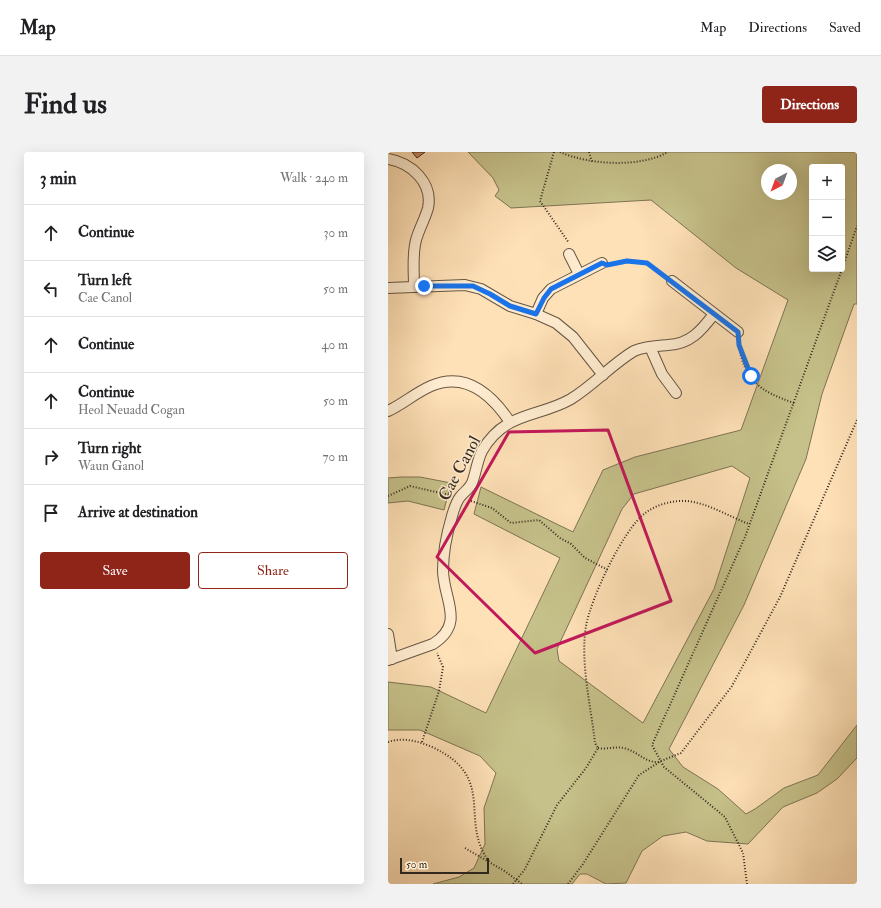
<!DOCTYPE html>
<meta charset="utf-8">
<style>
:root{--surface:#fff;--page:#f2f2f2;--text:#202124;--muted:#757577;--line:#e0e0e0;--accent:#8f2418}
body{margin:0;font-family:"IM FELL Double Pica",serif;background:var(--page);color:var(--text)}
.controls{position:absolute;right:12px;top:12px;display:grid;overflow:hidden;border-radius:4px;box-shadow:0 4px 16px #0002}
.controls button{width:36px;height:36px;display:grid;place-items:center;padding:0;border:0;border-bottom:1px solid var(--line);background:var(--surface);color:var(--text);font:20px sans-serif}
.compass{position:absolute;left:373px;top:12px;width:36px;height:36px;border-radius:50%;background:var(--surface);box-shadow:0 4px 16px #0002;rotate:221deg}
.scale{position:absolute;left:12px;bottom:10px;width:89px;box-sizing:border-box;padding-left:4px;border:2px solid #33281e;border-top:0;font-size:11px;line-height:14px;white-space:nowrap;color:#33281e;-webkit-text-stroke:3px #ffecd0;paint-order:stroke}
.stop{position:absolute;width:12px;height:12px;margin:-9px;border:3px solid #1a73e8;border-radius:50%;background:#fff}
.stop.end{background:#1a73e8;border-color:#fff;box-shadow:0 1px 4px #0008}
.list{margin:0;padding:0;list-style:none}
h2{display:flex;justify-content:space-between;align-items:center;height:52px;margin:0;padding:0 16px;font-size:17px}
h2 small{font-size:13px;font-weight:400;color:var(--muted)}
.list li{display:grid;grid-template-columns:26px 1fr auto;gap:12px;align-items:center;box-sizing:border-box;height:56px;padding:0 16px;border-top:1px solid var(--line)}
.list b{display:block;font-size:15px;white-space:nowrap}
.list p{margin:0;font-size:13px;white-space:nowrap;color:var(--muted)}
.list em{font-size:13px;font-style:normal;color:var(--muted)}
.actions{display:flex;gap:8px;padding:12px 16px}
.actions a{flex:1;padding:9px 0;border:1px solid var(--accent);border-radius:4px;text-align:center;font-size:14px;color:var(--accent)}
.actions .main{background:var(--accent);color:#fff}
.icon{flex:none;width:22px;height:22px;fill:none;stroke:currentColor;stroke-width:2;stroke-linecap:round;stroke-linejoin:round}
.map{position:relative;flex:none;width:469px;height:732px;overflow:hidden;border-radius:4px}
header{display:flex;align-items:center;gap:24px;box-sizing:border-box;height:56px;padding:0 20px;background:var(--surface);border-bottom:1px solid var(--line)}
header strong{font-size:19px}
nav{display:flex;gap:22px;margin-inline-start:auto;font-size:14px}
.intro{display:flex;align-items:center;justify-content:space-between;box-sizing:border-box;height:96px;padding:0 24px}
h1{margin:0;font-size:28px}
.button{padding:10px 18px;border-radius:4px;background:var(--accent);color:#fff;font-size:14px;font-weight:700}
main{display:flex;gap:24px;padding:0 24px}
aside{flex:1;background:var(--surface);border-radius:4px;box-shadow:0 4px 16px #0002}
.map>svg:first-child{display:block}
.green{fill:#c6c18a;stroke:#7c7454;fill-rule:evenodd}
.building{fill:#cd8563;stroke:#33281e}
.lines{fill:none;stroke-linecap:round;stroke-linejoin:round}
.minor-casing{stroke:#665644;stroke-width:12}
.path{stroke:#33281e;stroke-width:2;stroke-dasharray:1 2;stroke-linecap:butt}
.minor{stroke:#ffecd0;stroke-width:10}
.route{stroke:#1a73e8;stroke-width:5}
.marked{fill:none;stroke:#c2185b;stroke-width:3;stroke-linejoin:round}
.labels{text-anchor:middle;stroke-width:3;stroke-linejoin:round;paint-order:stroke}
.street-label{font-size:17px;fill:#33281e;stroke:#ffecd0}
</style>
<header>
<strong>Map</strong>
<nav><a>Map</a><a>Directions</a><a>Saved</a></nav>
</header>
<div class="intro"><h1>Find us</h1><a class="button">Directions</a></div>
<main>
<aside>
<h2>3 min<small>Walk · 240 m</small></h2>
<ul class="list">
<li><svg class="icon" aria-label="ahead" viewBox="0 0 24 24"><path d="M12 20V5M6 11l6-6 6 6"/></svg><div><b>Continue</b></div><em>30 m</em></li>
<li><svg class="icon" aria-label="left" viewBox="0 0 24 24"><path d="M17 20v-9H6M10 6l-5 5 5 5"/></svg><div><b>Turn left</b><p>Cae Canol</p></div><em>50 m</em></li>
<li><svg class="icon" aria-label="ahead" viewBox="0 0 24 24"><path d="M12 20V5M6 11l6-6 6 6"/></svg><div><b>Continue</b></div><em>40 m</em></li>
<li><svg class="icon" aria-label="ahead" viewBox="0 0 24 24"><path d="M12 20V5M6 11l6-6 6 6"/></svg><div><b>Continue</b><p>Heol Neuadd Cogan</p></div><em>50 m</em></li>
<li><svg class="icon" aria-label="right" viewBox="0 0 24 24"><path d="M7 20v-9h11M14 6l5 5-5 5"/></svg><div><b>Turn right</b><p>Waun Ganol</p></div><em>70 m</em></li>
<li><svg class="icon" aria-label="arrive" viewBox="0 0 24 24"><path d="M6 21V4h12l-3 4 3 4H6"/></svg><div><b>Arrive at destination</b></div></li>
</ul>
<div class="actions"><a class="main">Save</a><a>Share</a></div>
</aside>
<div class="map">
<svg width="469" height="732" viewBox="0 0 469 732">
<rect width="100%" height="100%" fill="#ffe1b7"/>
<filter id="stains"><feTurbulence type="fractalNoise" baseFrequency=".005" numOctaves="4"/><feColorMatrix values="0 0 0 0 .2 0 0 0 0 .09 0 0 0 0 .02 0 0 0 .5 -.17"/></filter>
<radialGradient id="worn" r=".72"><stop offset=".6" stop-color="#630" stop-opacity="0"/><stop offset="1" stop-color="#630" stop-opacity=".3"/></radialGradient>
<g class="green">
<path d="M80,0h389v152h-3l-32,90 -16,65 -62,146 -75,144 14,18 35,22 28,25 9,-5 29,-21 34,-13 39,-50v33l-20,21 -20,14 -34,14 -35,37 -41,-3 -21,-9 -23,4 -21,15 -16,32 -20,1 -19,-10h-7l-8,10h-139l26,-7 15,-9 11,-24 -1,-36 12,-35 -16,-17 -60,-26h-32v-48l43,5 55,26 74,-155 -86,-44 7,-27 92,45 30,-62 32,-13 106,-27 47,-130 -52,-32 -85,-68 -140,8 -16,-12 4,-6 -6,-12zM424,15h30v102h-30zM379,18h24v24h-24zM344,314l18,12 -36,111 -71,134 -84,-62 -2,-12 65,-140 12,-15z"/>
<polygon points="13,325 32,325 63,331 56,358 20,349 0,351 0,326"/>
</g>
<polygon class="building" points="24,0 37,0 29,6"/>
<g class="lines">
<g class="minor-casing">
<g id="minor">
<path d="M0,7c24,4 45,24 40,49 -3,11 -9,21 -12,32 -4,15 -2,31 -2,47"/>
<polyline points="181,102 191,122"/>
<polyline points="284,129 350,180"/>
<polyline points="0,136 77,133 93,137 122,154 148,162 168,171 185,185 215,223"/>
<polyline points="148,162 155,146 163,137 214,111"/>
<polyline points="262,195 274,222 288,241"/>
<path d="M0,259c15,-7 27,-18 43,-25 35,-15 61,9 79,36"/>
<polyline points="0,482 4,507"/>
<path d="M0,508l45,-16c33,-21 10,-45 10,-74 0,-18 4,-37 9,-54 2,-7 4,-14 8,-19 4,-5 9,-8 12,-14 4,-10 5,-22 10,-32 23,-40 56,-33 89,-52 23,-14 41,-35 63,-48 11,-5 23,-5 34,-6 22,-1 33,-14 46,-31"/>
</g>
</g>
<g class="path">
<polyline points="166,0 152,49 181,91"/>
<path d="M172,0c29,13 80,16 108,0"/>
<polyline points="201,0 204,10"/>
<path d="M223,112c23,-7 36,-2 53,12"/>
<polyline points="454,117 469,74"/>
<path d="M350,191c7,39 22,48 56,60"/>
<polyline points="0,344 22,334 61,343"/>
<polyline points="83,349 104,356 123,371 151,368 172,386 183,392 197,406 220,418"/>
<path d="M0,590c15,-5 30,-1 44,5 67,31 25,73 58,116"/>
<polyline points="34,590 51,539 55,515 49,501"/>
<path d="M210,596c9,2 19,-3 29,1 12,4 19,14 32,13"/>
<polyline points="77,696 118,720 134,732"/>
<path d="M125,732l12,-15 32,-64 29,-37 12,-20 -3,-5c-4,-36 -15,-81 -9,-117 5,-28 36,-94 58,-112 11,-9 28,-14 43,-13 21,2 43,16 62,23"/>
<polyline points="180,732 195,712 251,623 273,609 293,601 344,534 392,445 469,268"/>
<polyline points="359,732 355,701 337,665 276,615 264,593 357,385 454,117"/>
</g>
<use href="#minor" class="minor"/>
</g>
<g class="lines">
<polyline class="route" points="36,134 85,134 102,142 122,154 148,162 156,146 163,137 214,111 219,113 239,109 259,111 350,180 351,193 363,224"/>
</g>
<path class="marked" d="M220,278l63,171 -136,52 -98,-96 72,-125z"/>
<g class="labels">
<g class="street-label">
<text transform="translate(71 316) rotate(-62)" y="6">Cae Canol</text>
</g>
</g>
<rect width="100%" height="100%" filter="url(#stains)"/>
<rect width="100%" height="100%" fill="url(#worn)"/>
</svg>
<div class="controls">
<button>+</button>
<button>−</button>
<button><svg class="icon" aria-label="layers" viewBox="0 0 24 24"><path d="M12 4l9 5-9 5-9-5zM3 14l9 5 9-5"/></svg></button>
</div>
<svg class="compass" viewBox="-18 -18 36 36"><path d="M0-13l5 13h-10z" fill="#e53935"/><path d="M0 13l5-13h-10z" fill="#757577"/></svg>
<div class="scale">50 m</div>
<div class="stop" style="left:363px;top:224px"></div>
<div class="stop end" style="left:36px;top:134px"></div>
</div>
</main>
